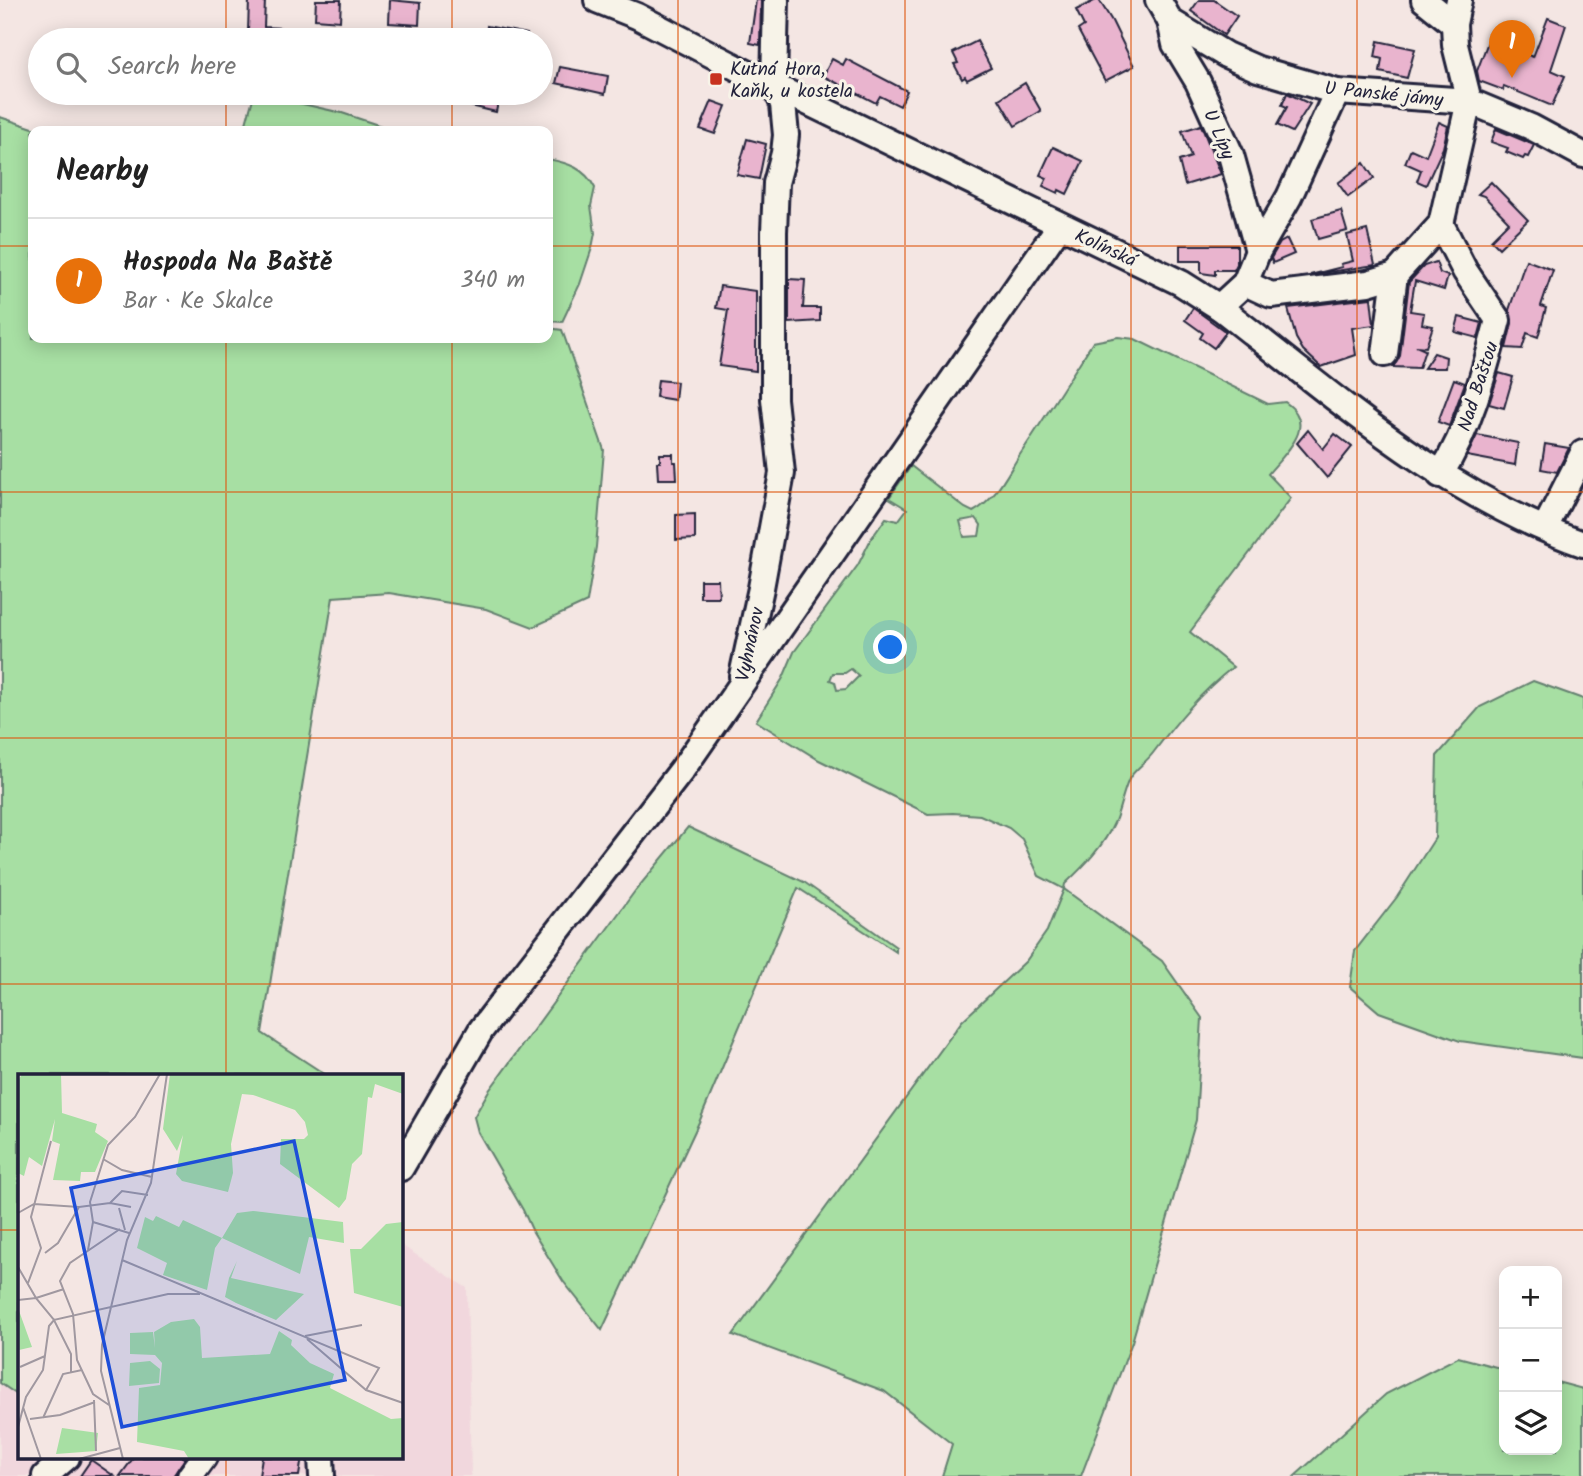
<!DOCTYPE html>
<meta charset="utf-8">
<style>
:root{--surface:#fff;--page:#f6f6f6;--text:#222;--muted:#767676;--line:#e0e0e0;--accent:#7c3aed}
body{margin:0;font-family:Kalam,sans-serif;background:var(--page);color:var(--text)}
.controls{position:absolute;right:21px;bottom:21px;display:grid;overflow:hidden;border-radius:14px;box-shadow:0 4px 18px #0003}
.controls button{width:63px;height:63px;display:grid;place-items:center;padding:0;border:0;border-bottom:2px solid var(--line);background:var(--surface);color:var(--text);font:35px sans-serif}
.you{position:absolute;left:891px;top:648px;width:24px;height:24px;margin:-18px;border:5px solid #fff;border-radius:50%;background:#1a73e8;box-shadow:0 0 0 10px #1a73e833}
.badge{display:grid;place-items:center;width:46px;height:46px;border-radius:50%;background:var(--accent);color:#fff;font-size:23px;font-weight:700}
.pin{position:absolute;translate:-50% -58px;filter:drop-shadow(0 2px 4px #0008)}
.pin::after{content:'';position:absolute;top:37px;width:24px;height:21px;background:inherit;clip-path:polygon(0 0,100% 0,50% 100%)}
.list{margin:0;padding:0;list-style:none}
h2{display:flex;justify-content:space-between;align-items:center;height:91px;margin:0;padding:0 28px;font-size:30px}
h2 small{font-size:23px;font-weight:400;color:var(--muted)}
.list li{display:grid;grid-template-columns:46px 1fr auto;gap:21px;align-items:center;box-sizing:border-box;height:126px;padding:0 28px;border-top:2px solid var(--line)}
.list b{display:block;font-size:26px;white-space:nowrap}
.list p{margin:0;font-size:23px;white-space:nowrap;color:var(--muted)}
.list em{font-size:23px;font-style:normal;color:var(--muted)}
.icon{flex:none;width:38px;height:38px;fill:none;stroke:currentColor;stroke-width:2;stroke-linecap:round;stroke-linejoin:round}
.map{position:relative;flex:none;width:1583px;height:1476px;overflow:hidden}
.search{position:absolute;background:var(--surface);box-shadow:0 4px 18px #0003;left:28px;top:28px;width:525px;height:77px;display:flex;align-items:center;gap:18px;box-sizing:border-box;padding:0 24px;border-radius:38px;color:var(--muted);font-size:26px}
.panel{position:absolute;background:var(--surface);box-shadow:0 4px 18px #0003;left:28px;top:126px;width:525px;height:217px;border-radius:14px}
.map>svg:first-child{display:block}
.built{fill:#f1d7dd}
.green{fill:#a7dfa3;stroke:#64806f;stroke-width:2;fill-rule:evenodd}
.building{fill:#e9b4ce;stroke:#22223b;stroke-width:2}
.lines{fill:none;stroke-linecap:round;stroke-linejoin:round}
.minor-casing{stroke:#22223b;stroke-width:30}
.minor{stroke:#f7f3e8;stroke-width:24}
.grid{fill:none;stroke:#de560e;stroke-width:2;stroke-opacity:0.55}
.poi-dot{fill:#c8321e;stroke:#f7f3e8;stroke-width:2.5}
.labels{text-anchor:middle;stroke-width:6;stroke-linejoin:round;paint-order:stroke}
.poi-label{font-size:19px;fill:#22223b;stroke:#f7f3e8;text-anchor:start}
.street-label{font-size:19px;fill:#22223b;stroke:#f7f3e8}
.inset-road{fill:none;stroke:#a098a0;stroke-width:2}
.view{fill:#1d4ed8;fill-opacity:0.15;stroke:#1d4ed8;stroke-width:3.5}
.inset-edge{fill:none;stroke:#22223b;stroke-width:3.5}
</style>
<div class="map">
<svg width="1583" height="1476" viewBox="0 0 1583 1476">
<rect width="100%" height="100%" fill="#f4e6e3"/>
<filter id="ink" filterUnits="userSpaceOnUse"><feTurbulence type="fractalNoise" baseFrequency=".0143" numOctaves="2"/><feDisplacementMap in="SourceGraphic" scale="14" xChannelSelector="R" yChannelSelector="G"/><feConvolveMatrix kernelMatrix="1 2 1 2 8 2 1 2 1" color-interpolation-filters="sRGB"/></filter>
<g filter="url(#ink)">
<polygon class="built" points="401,1245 467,1288 471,1476 0,1476 0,1383 19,1396 19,1457 401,1457"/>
<g class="green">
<polygon points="259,94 342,113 384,127 389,131 244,131 253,98"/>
<polygon points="0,117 42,131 33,131 33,338 548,338 548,328 562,330 604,450 596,547 587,602 533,627 486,609 389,593 333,597 262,1033 326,1075 19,1075 19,1396 0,1383"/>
<path d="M548,159c20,4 37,9 47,29l-4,18 4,27 -3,15 -12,36 -18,38 -14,-1z"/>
<path d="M1118,337l17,2 133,65 17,-2c34,23 0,51 -17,72l23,24 -101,134 43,35c-32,25 -56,54 -80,86 -6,8 -16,15 -22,23 -6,7 -11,34 -16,45 -11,25 -31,45 -50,63l-1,5 98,72 40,57 -6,102 -64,222 -51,134h-139l10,-32 -68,-53 -151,-56 229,-314 64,-60 21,-30 17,-42 -25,-13 -17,-37 -13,-11 -29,-13 -27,-2 -25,1 -109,-54 -63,-39 27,-43 11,-26 64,-87 13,-26 15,-21 12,3 9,-12 -18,-11 22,-32 54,42 8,4c23,-12 34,-38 48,-59 25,-37 48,-74 72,-111zM976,518l5,7 -2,11 -15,1 -4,-16zM851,669l8,7 -13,13 -9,1 -2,-8 -5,-2 3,-7h12z"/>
<polygon points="1533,681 1583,699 1583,1058 1460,1041 1379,1012 1350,987 1355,951 1397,897 1435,838 1437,756 1480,707"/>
<polygon points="688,827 804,882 896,947 896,952 798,888 700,1120 602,1330 563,1281 533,1232 523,1210 478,1132 474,1117 488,1092 635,891"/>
<polygon points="1458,1357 1504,1369 1504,1450 1557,1450 1557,1382 1583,1389 1583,1476 1295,1476 1386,1394"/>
</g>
<g class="building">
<polygon points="249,0 265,0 264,27 281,28 279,40 261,40 262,33 248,32"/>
<polygon points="316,0 341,0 340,21 315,19"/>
<polygon points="390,0 420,3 419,25 389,23"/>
<polygon points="756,0 761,0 760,45 750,43"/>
<polygon points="1096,0 1099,0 1112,21 1134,66 1105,81 1078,30 1084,26 1076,10"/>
<polygon points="1199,0 1214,0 1237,16 1224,35 1191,11"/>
<polygon points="1548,18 1566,25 1551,70 1565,76 1552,106 1504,86 1503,90 1479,81 1477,71 1489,39 1533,57"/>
<polygon points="487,26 527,34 526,40 485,40"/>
<polygon points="977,41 991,68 967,80 965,77 962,79 954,64 958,63 953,53"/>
<polygon points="1378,41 1415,49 1407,78 1380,72 1382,59 1375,57"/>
<polygon points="832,59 843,65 846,59 907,91 900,106 880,96 876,103 823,76"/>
<polygon points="560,67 608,76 605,94 556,83"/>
<polygon points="1025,83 1041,111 1015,126 999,99"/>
<polygon points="438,93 500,93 496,112 437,98"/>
<polygon points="1287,93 1310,104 1292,132 1277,125 1287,107 1282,105"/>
<polygon points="712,101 726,106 715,134 700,129"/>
<polygon points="1439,122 1448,126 1443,148 1426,185 1417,181 1421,170 1405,163 1411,149 1426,156"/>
<polygon points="1201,125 1221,174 1185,185 1179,161 1191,157 1182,131"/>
<polygon points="1496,129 1534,145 1528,157 1525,156 1523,159 1506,152 1508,148 1491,142"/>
<polygon points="747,139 766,144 759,179 737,175"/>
<polygon points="1053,147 1083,161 1067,194 1059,190 1058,193 1043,186 1047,178 1040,175"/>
<polygon points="1364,163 1374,178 1348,197 1338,183"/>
<polygon points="1491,182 1528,220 1499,248 1491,240 1509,222 1484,196 1478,194"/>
<polygon points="1341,211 1347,231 1318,239 1312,219"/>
<polygon points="1367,230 1375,265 1310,275 1342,267 1341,264 1353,261 1347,235"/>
<polygon points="1287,239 1294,254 1273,263 1271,258 1280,243"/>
<polygon points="1180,245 1237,245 1237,264 1234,270 1215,270 1215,275 1201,273 1201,261 1180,261"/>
<polygon points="1526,260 1553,270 1541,306 1546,308 1538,337 1527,333 1522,349 1506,348 1512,323 1509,310"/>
<polygon points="1436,262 1440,273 1448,276 1444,290 1415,281 1410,311 1424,313 1422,324 1433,326 1426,347 1416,346 1425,350 1419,368 1393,367 1400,356 1409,282 1424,266"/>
<polygon points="789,279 805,280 803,308 820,308 820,321 789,323"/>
<polygon points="720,286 756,291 756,371 719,366 728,310 716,308"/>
<polygon points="1371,298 1374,325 1352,328 1356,355 1321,367 1303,350 1296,338 1288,308"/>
<polygon points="1193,308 1226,332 1214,348 1200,338 1203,333 1185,320"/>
<polygon points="1459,317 1482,323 1478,338 1455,332"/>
<polygon points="1434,353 1446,357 1445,368 1424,368"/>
<polygon points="1499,373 1513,377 1504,408 1489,404"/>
<polygon points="1454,379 1465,383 1449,426 1438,422"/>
<polygon points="658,380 677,382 675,400 656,397"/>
<polygon points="1308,430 1323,449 1335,434 1352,447 1327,478 1297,443"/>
<polygon points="1477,435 1518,443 1515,465 1467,456"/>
<polygon points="1545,444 1569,448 1557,472 1541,469"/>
<polygon points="660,454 673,454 673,462 676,462 677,479 658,479 657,462 660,462"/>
<polygon points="695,514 695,539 676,540 676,515"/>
<polygon points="700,580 718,580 719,597 700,597"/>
<polygon points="134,1457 186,1457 173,1476 120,1476"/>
<polygon points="262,1457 302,1457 299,1476 259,1476"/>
<polygon points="91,1460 114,1476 80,1476"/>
</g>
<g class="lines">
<g class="minor-casing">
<g id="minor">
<path d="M597,0l40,16 110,57 434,210 38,24c114,88 226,189 364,237"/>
<polyline points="1158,0 1170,21 1226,55 1258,69 1337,92 1469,101 1531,127 1583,155"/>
<polyline points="1424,0 1454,24"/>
<polyline points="1170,21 1175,44 1198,82 1231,155 1258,251"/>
<polyline points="1245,283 1271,295 1368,283 1395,275"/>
<polyline points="1219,307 1245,283 1258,251 1289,197 1337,92"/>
<polyline points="1385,354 1395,275 1441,224 1469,101 1455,45 1454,24 1459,0"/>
<path d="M1440,475c30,-47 44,-102 58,-155l-33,-49 -24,-47"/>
<polyline points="1545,528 1583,453"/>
<polyline points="742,676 761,588 782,473 774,399 774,232 776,183 784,153 786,135 783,104 774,84 776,0"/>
<polyline points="401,1168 481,1030 682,770 1060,225"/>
<polyline points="321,1457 322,1476"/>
<polyline points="45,1476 67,1457"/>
<polyline points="190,1476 204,1457"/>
</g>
</g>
<use href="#minor" class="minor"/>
</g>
</g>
<path class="grid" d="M226,0v40M452,0v40M678,0v1476M905,0v1476M1131,0v1476M1357,0v1476M226,93v38M452,93v38M0,246h33M548,246h1035M226,338v737M452,338v1138M0,492h1583M0,738h1583M0,984h1583M0,1230h19M401,1230h1182M226,1457v19"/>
<rect class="poi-dot" x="709" y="72" width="14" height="14" rx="3.5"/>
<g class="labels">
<g class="poi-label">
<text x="730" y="75">Kutná Hora,<tspan x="730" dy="22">Kaňk, u kostela</tspan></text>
</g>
<g class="street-label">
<text transform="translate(1384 93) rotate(6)" y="7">U Panské jámy</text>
<text transform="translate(1220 134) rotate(67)" y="7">U Lípy</text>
<text transform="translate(1106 247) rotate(25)" y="7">Kolínská</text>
<text transform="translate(1477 386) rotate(-72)" y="7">Nad Baštou</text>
<text transform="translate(749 644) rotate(-78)" y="7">Vyhnánov</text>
</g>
</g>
<g transform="translate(18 1074)">
<rect width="385" height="385" fill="#f4e6e3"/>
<path d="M4,0h39l1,39 35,11 -2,8 13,9 -13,31h-14l-1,9 -27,-1 7,-36 -8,-3 3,-22 -13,47 -13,-9 -5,19 -6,-3v-92zM152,0h233v20l-28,-10 -3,14 -4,-1 -6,57 -10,10 -6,35 -7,9 -59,-44 1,-25h23l4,-4 -3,-13 -10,-12 -42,-15 -11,-1 -11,50 2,29 -5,19 -46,-11 -6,-7 7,-39 -6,16 -14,-22zM235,137l90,11 1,21 -35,-6 -9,37 -78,-36 -7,10 -8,42 -44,-15 4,-12 -30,-15 8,-31 8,4 3,-5 23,11 4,-7 39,18 15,-25zM385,148v85l-49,-14 -4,-44h11l25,-25zM219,187l-6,17 73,16 -28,26 -40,-17 -11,-6 4,-19zM0,234l14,39 -13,3h-1zM176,245l6,8 2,31 68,-4 9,-23 13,9 -1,5 19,18 24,11 -4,14 61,31 12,-1v41h-214l-5,-8 -47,-9 2,-54 21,-3 2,-22 -7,-8 -25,-1v-21l23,-1 2,16 -1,-16 17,-10zM132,287l10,8 -1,14 -30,3 1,-23zM44,354l36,5 -2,18 -40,3z" fill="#a7dfa3"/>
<path class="inset-road" d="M85,85l19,11 30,7M92,129l12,-12 26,4M101,134l6,22M0,139l16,-9 45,3 31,-4 21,4M75,148l36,11M70,176l5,-28 -3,-20 18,-57 27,-28 25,-43M27,179l13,-10 21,-36M104,186l257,108 -13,22M0,193l18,31 28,-9M10,209l13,-35 -10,-31 20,-76M0,226l18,-2 18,22 114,-26h32M287,262l57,-11M289,265l59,51 37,13M2,293l25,-11M76,326l2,51M91,331l-16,-11 -16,-34 -4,-46 -13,-33 10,-18 50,-34M5,333l18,52M25,344l20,-44 19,-4M12,345l30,-4 35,-13M0,353l8,-30 17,-27 6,-44 5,-6 17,34v18M61,385l41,-11M105,385l-22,-88 1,-26 25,-105 24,-57 16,-109"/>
<path class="view" d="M276,67l51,239 -223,47 -51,-239z"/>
<rect width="385" height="385" class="inset-edge"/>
</g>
</svg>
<div class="controls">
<button>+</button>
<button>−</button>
<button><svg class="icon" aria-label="layers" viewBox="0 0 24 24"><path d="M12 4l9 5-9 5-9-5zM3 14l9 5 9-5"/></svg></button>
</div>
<div class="you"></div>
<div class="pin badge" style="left:1512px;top:78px;background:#e8710a">1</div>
<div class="search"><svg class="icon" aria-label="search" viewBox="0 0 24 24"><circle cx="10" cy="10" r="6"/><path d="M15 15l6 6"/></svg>Search here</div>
<section class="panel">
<h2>Nearby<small></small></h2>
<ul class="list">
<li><span class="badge" style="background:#e8710a">1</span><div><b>Hospoda Na Baště</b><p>Bar · Ke Skalce</p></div><em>340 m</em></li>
</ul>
</section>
</div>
